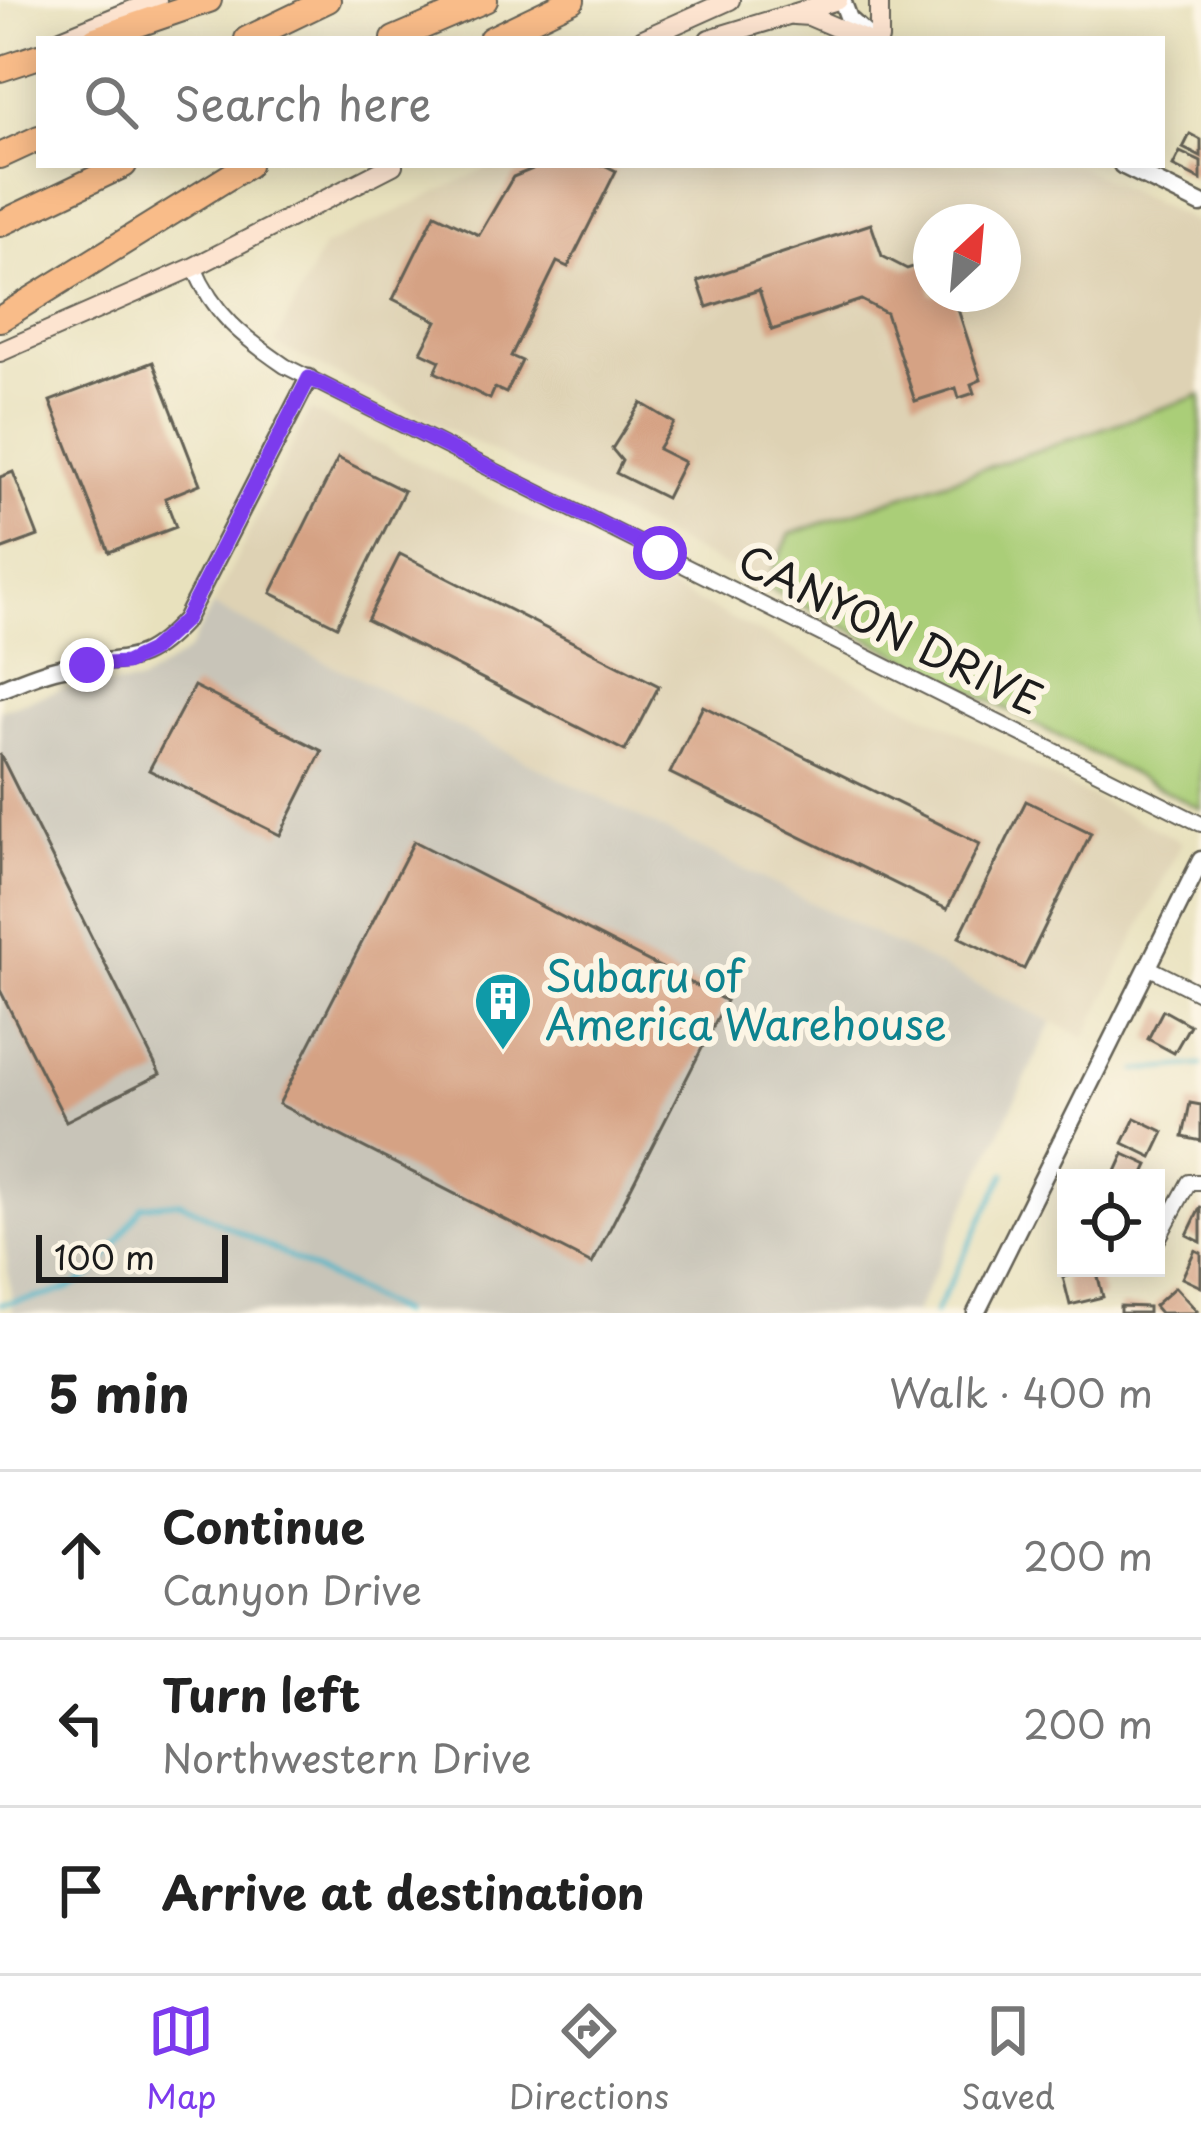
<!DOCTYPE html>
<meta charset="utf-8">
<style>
:root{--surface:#fff;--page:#f2f2f2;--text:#222;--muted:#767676;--line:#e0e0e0;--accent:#7c3aed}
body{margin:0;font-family:"Playpen Sans",sans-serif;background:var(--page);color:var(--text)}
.controls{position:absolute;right:36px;bottom:36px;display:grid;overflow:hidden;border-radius:0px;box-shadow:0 6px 30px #0003}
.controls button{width:108px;height:108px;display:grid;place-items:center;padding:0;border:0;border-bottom:3px solid var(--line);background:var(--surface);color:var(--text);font:60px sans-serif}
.compass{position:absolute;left:913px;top:204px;width:108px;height:108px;border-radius:50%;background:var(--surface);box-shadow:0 6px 30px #0003;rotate:26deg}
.scale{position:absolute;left:36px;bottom:30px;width:192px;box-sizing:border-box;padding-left:12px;border:6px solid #1c1c1c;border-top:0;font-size:33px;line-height:42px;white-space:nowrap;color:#1c1c1c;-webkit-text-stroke:9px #fcf5e5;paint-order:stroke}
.stop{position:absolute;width:36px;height:36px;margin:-27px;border:9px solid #7c3aed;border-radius:50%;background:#fff}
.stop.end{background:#7c3aed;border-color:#fff;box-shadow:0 3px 12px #0008}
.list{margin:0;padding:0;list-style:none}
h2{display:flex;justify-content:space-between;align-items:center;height:156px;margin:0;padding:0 48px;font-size:51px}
h2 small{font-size:39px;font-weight:400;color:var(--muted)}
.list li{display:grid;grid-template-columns:78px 1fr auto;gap:36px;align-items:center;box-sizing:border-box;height:168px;padding:0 48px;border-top:3px solid var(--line)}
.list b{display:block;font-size:45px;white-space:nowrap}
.list p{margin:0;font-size:39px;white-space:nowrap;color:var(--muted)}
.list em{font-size:39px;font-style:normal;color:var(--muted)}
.icon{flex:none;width:66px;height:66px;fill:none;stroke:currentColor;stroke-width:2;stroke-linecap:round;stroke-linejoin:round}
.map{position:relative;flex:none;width:1201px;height:1313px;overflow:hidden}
.search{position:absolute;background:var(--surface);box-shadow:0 6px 30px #0003;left:36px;right:36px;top:36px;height:132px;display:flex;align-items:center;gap:30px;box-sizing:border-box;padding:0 42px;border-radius:0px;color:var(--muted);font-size:45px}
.sheet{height:660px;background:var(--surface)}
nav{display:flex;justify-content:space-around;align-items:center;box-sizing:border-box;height:168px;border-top:3px solid var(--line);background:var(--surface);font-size:33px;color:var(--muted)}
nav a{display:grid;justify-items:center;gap:6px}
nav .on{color:var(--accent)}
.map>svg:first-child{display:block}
.built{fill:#ded2b4;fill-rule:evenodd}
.industrial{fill:#c8c4b8}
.green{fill:#aace78;stroke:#63754a;stroke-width:3}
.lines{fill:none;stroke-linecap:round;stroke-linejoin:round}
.stream{stroke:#4bb5c9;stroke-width:4.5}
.building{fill:#d5a284}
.minor-casing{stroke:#636154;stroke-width:18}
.tertiary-casing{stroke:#636154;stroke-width:21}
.secondary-casing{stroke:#636154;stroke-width:22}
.motorway-casing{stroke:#636154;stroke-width:28}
.minor{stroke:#fff;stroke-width:14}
.tertiary{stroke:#fff;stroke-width:16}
.secondary{stroke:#fde4d0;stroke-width:18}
.motorway{stroke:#f9bc89;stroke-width:24}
.route{stroke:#7c3aed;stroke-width:15}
.labels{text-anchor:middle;stroke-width:12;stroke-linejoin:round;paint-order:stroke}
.street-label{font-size:42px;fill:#1c1c1c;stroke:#fcf5e5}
.culture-label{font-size:42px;fill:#0d838f;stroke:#fcf5e5;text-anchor:start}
</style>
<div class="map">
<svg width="1201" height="1313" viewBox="0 0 1201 1313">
<rect width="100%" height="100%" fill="#fcf5e5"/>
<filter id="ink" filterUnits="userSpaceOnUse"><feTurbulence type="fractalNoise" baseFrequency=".00833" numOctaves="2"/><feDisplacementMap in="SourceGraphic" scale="24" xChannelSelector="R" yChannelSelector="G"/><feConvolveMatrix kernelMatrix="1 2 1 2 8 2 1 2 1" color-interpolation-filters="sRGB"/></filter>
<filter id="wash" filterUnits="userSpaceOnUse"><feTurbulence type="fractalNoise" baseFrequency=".004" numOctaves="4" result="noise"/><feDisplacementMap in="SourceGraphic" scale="48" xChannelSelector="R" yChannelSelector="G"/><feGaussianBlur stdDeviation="2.7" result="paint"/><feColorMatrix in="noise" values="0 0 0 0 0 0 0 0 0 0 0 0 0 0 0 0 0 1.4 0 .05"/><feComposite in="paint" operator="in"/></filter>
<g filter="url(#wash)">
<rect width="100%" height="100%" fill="#e8e1bd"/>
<g class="built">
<path d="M493,165h582l126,60v170l-411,139 -25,52 -490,-242 48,-97zM931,222h72v72h-72z"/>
<polygon points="310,410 1182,842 1085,1038 213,606"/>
</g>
<polygon class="industrial" points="213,606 1052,1022 915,1313 13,1313 0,1202 0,710 61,689 140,683 188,651"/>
<polygon class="green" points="1201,395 1201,809 765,586 790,534"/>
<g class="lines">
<g class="stream">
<polyline points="1137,1071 1201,1065"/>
<path d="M0,1304c93,-14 92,-24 142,-98l38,-4 220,111"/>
<polyline points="935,1313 1005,1174"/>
</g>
</g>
<g id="blocks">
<g class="building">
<polygon points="1190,134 1201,140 1201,157 1183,148"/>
<polygon points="1180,152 1201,162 1201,180 1173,166"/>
<polygon points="542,165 604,165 616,171 568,267 557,262 511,356 522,361 506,393 495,388 490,399 435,372 440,361 421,352 437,321 393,299 435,214 479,235 513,177"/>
<polygon points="871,224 882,256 907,269 931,261 931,294 953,294 981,380 971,384 974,393 959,398 956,388 915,401 886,313 861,300 772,330 759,290 707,307 698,281"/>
<polygon points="153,362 200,484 165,498 176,527 109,552 50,401"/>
<polygon points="641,403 674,423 658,449 684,462 666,498 616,473 622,461 612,449"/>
<polygon points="338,458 404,491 337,626 271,593"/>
<polygon points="13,472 38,536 0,550 0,477"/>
<polygon points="400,554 659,686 625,751 367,620"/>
<polygon points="194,686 322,751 280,835 149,770"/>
<polygon points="703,706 980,844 947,909 670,773"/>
<polygon points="0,754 160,1074 66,1121 0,990"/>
<polygon points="1026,801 1091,833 1024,969 959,937"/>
<polygon points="414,841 726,1001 592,1264 279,1104"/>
<polygon points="1163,1010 1190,1025 1174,1053 1148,1039"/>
<polygon points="1190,1103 1201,1105 1201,1141 1183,1137"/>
<polygon points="1135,1118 1164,1132 1152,1157 1123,1143"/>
<polygon points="1124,1154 1148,1165 1142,1178 1113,1178"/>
<polygon points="1201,1206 1201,1242 1187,1235"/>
<polygon points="1195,1250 1201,1253 1201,1287 1182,1278"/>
<polygon points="1096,1269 1103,1297 1070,1305 1063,1277"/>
<polygon points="1175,1287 1197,1311 1194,1313 1160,1313 1154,1306"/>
<polygon points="1120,1306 1148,1307 1148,1313 1120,1313"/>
</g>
</g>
</g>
<g filter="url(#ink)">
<use href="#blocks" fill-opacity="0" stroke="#636154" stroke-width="3"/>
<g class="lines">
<g class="minor-casing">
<g id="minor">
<path d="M194,267c19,47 50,71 91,99l916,458"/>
<polyline points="1148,967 1201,994"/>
<polyline points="1156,1243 1189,1182 1201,1182"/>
</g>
</g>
<g class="tertiary-casing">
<g id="tertiary">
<polyline points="842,0 849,19 870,38"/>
<polyline points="1122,165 1201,204"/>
<path d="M0,689c21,-8 42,-18 64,-22 60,-11 74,4 121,-47l124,-242"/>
<polyline points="976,1313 1201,860"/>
</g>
</g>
<g class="secondary-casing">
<g id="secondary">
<polyline points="879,0 879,39"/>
<polyline points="794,15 809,16 863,39"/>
<polyline points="61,39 157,0"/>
<polyline points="643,39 730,0"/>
<polyline points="709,39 838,0"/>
<polyline points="0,352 194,267 393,165"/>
</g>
</g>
<g class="motorway-casing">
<g id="motorway">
<polyline points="95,39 209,0"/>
<polyline points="247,39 328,0"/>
<polyline points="394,39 485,0"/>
<polyline points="491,39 572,0"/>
<polyline points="0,69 39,56"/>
<polyline points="0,156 39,138"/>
<polyline points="0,224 124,165"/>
<polyline points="0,319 248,165"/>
</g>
</g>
<use href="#minor" class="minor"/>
<use href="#tertiary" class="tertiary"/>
<use href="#secondary" class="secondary"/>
<use href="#motorway" class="motorway"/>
</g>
</g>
<g class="lines" filter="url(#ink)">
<polyline class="route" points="87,665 126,663 151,651 185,620 309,378 660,553"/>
</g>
<defs>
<g id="building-pin" transform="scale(3)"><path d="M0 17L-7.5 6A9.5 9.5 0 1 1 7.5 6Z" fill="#0f9aa8" stroke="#fcf5e5"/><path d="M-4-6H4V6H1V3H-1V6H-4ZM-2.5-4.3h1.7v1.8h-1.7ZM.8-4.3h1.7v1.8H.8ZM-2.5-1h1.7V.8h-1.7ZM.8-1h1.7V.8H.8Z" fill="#fff"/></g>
</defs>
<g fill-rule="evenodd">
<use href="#building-pin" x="503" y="1001"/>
</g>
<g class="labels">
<g class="street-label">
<text transform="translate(890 630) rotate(26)" y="15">CANYON DRIVE</text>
</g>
<g class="culture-label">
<text x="545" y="992">Subaru of<tspan x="545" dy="48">America Warehouse</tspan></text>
</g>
</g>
</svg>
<div class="controls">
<button><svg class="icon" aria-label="locate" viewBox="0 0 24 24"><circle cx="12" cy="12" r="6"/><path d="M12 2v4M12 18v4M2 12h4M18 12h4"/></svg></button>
</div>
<svg class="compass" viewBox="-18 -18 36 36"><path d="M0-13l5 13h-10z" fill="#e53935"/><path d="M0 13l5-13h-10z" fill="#767676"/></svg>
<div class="scale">100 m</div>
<div class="stop" style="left:660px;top:553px"></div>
<div class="stop end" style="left:87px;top:665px"></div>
<div class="search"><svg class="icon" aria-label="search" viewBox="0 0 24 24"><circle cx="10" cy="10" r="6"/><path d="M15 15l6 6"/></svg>Search here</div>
</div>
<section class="sheet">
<h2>5 min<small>Walk · 400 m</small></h2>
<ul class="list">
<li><svg class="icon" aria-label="ahead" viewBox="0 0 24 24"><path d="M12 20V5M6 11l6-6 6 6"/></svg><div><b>Continue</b><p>Canyon Drive</p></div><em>200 m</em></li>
<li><svg class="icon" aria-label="left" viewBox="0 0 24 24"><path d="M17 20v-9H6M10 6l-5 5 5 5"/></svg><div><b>Turn left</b><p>Northwestern Drive</p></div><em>200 m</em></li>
<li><svg class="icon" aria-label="arrive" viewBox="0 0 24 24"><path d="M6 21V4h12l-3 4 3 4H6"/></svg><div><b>Arrive at destination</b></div></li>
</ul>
</section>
<nav>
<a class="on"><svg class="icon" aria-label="map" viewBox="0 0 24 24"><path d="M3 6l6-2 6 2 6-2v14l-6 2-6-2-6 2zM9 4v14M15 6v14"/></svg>Map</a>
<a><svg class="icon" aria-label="directions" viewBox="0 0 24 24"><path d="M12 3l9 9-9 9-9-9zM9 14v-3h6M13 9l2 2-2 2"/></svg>Directions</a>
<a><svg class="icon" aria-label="saved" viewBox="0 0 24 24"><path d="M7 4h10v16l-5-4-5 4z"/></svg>Saved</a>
</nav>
